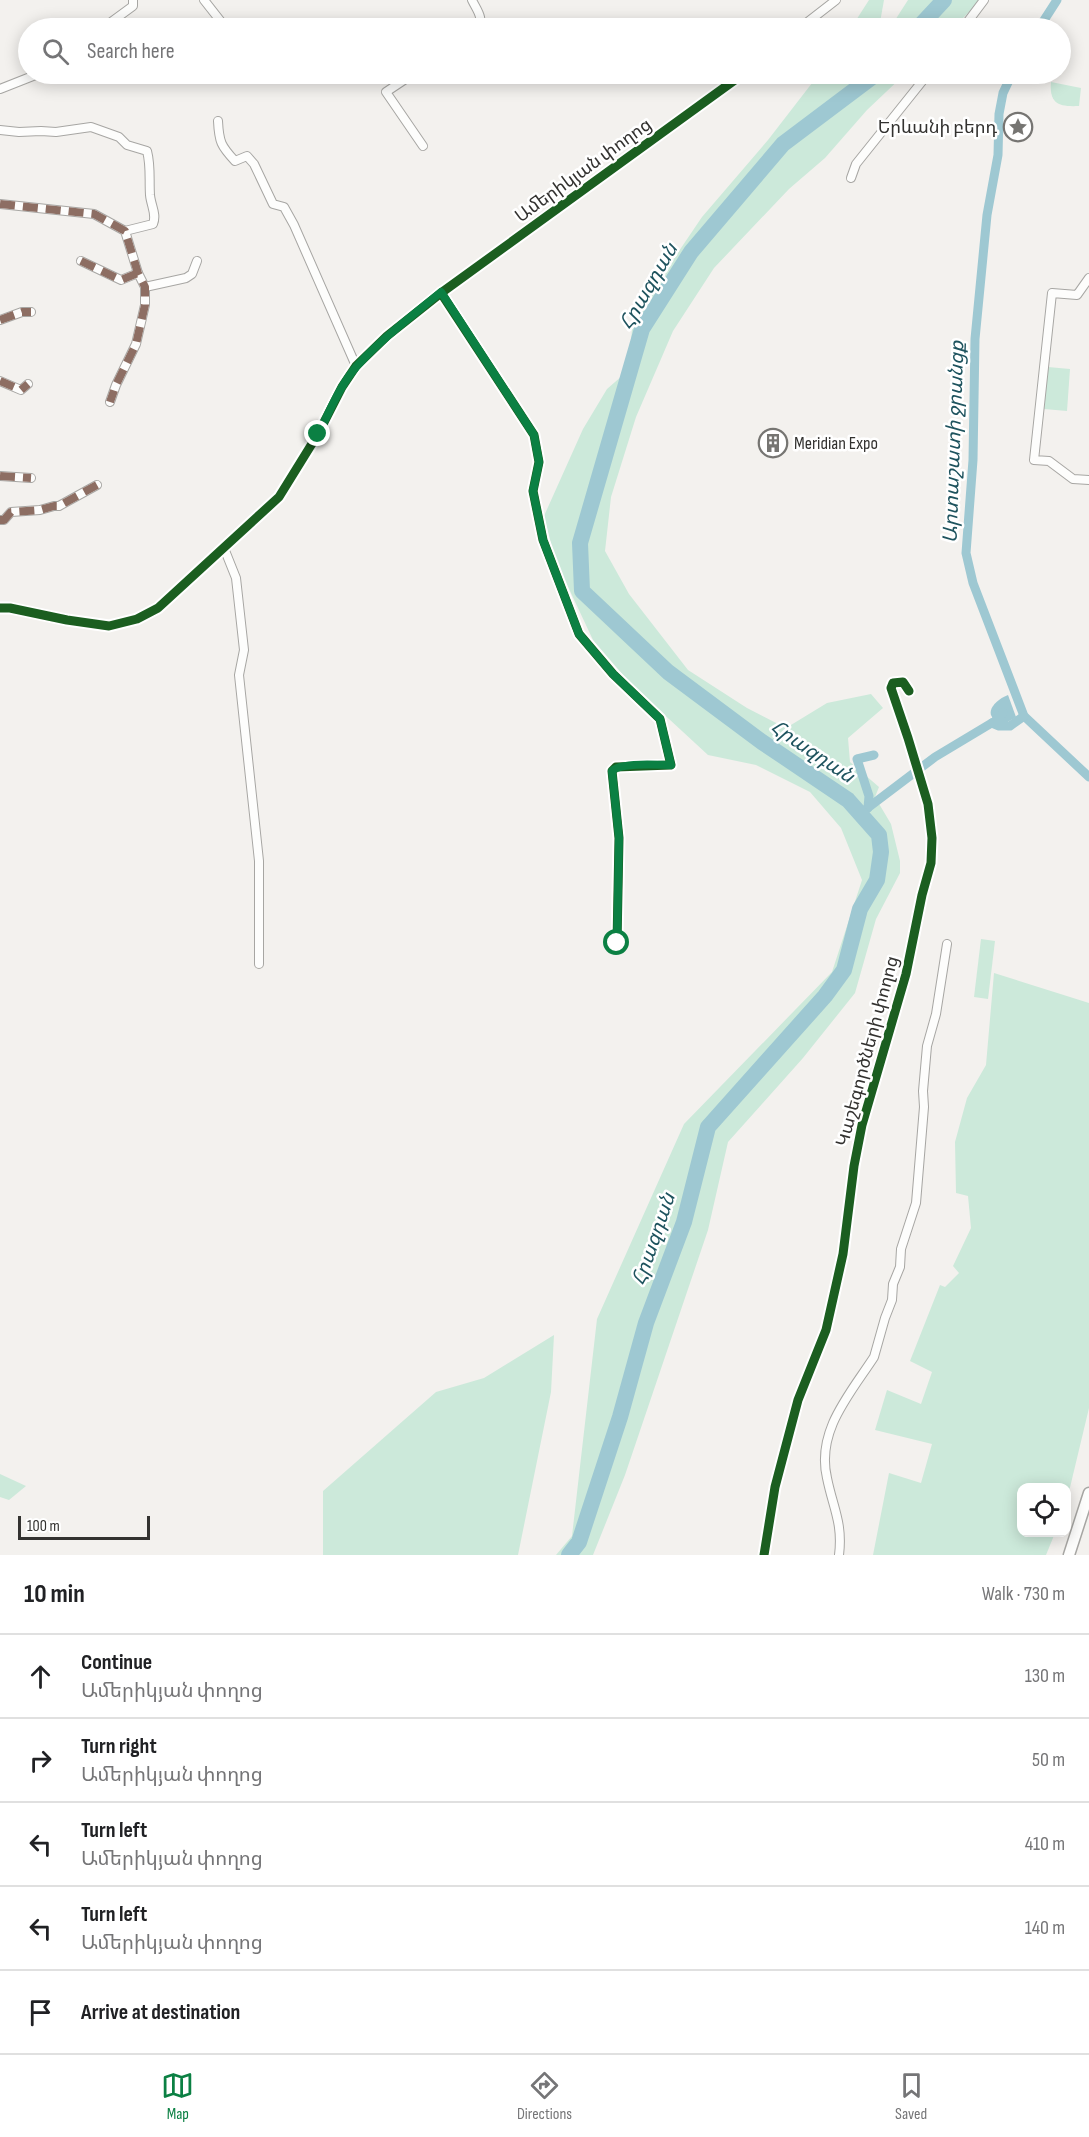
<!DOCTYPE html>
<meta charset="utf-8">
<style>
:root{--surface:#fff;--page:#f2f2f2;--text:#202124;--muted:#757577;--line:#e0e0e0;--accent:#0b8043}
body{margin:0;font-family:"Sofia Sans Condensed","Noto Sans Armenian",sans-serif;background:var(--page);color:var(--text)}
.controls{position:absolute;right:18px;bottom:18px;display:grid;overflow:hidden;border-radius:12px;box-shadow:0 3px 15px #0003}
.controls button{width:54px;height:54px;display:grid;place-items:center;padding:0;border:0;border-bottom:2px solid var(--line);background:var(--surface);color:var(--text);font:30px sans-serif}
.scale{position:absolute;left:18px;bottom:15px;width:132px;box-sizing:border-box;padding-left:6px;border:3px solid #333230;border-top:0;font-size:16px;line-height:21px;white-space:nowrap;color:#333230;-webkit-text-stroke:4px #fff;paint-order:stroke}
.stop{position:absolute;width:18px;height:18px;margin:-14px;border:4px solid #0b8043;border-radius:50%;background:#fff}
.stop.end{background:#0b8043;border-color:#fff;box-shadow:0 2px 6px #0008}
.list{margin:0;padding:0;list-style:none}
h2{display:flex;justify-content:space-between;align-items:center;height:78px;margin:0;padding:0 24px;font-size:26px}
h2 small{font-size:20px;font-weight:400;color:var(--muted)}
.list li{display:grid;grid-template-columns:39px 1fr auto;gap:18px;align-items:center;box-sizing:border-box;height:84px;padding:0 24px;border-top:2px solid var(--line)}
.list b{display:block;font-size:22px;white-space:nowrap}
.list p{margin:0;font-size:20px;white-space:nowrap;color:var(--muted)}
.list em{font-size:20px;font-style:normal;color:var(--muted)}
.icon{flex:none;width:33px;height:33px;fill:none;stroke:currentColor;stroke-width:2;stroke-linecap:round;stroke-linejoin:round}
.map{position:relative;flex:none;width:1089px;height:1555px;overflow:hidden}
.search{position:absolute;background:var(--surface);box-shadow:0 3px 15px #0003;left:18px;right:18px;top:18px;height:66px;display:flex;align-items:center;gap:15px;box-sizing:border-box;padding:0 21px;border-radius:33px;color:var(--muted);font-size:22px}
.sheet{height:498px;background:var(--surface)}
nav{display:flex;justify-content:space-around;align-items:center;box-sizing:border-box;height:84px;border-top:2px solid var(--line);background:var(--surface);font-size:16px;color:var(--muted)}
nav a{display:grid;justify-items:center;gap:3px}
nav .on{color:var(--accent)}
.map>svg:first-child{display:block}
.green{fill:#cce9da}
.water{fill:#9ec8d2}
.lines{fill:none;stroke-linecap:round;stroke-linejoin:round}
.canal{stroke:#9ec8d2;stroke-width:9}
.river{stroke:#9ec8d2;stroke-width:16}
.minor-casing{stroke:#a7a6a3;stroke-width:10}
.major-casing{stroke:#a7a6a3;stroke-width:13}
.minor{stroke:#fdfdfc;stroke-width:8}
.major{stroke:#fdfdfc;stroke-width:10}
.quiet{stroke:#8d6e63;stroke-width:8;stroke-dasharray:15 8;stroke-linecap:butt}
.cycleway-casing{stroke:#fff;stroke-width:13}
.cycleway{stroke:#1b5e20;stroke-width:9}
.route{stroke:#0b8043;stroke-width:8}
.labels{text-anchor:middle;stroke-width:5;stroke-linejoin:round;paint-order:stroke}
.poi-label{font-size:18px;fill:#333230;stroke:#fff;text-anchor:end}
.street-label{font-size:18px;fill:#333230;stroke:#fff}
.water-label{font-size:20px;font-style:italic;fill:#1e535e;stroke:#fff}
</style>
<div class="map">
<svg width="1089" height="1555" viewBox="0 0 1089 1555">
<rect width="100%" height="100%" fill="#f3f1ee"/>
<g class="green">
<polygon points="869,0 884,0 879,28 851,28"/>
<polygon points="908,0 981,0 953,28 890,28"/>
<polygon points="819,74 905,74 867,110 825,158 789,189 714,268 673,331 636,417 611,497 605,551 629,594 688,670 747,708 786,728 827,703 871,694 883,708 848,738 850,762 879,787 875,797 891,824 900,861 900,873 876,919 855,993 803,1058 728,1142 708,1230 625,1475 593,1555 556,1555 572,1536 597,1319 684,1124 832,972 862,880 841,828 810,792 756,765 708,755 630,683 593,640 555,559 544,516 583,429 607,389 623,375 630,351 633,319 702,217 768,140"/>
<path d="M1051,82l30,6 -2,18c-20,1 -30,-2 -28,-24z"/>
<polygon points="1048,367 1070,369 1067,411 1044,409"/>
<polygon points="981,939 995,941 988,999 974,997"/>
<polygon points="994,973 1089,1003 1089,1408 1067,1500 1066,1488 1022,1488 1022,1532 1055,1533 1046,1555 873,1555 889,1473 921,1483 932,1444 875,1430 887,1390 921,1404 932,1372 910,1361 940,1285 945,1287 959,1273 953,1266 971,1228 968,1196 956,1193 955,1142 967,1098 986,1065"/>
<polygon points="554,1335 551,1392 518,1555 323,1555 323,1491 436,1392 484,1378"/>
<polygon points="0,1474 26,1486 9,1500 0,1497"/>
</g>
<path class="water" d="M1008,695l8,22 -10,6c-25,-3 -16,-21 2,-28z"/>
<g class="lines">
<g class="canal">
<polyline points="1039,28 1057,0"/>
<polyline points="1012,74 1003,93 999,114 998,155 987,215 975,339 973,460 966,553 973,583 1024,716 1089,777"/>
<polyline points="992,723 999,726 1010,726 1024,716"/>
<polyline points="868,808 869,796 857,759 874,755"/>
<polyline points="861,813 935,757 995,721 1003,713"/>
</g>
<g class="river">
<polyline points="918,28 944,0"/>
<polyline points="569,1555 579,1542 620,1417 646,1323 684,1222 708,1127 825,996 844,970 860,909 877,880 881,852 879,835 848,800 762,742 668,672 582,591 580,543 642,329 691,252 783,144 876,74"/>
</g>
<g class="minor-casing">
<g id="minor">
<polyline points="204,0 226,28"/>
<path d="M472,0c4,9 14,20 4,28"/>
<polyline points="103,28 133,6 133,0"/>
<polyline points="800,28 836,0"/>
<polyline points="963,28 984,0"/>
<polyline points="413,74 386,92 423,146"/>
<polyline points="0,89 38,74"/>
<path d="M218,121c1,21 3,25 17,40l12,-5 7,8 19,40 11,3 10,18 62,141"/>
<path d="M0,130l19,2 22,-1 15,1 35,-5 28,10 8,8 20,6c4,15 2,29 3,44 1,11 7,19 3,29l-28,7"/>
<polyline points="851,178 856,164 928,74"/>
<polyline points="0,204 94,214 125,231 138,273 145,287 145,305 136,344 116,385 110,402"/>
<polyline points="81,261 121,280 138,273"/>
<polyline points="1089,278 1077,295 1052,293 1034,460 1049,461 1073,479 1089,480"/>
<polyline points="145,287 186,278 192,274 197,261"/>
<polyline points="441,293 534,435 539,462 533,491 543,540 579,634 613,674 660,719 671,765 616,767 612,771 619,838 617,943"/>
<polyline points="0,320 22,312 31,312"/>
<polyline points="0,381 21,390 28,384"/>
<polyline points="0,476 31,478"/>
<polyline points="0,520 4,520 11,512 40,510 54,506 59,506 97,485"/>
<polyline points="224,548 236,578 244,650 239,675 259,861 259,964"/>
<polyline points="0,608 10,608 67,620 109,626 137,619 158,608 279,497 318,434 342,387 356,366 387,336 441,293 743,74"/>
<polyline points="764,1555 775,1487 798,1400 826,1330 843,1254 854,1166 862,1125 906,974 922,895 931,863 932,838 928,804 908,738 891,688 893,683 903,682 909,691"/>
<path d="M839,1555c4,-32 -6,-47 -12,-77 -11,-47 23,-84 47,-121l11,-39 7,-18 1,-16 7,-17 1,-18 15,-46 8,-96 -1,-16 4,-45 9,-32 11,-70"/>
</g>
</g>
<g class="major-casing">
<polyline id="major" points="1069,1555 1089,1493"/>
</g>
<use href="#minor" class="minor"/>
<use href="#major" class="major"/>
<g class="quiet">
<polyline points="0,204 94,214 125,231 138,273 145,287 145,305 136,344 116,385 110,402"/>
<polyline points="81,261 121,280 138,273"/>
<polyline points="0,320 22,312 31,312"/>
<polyline points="0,381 21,390 28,384"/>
<polyline points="0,476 31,478"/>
<polyline points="0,520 4,520 11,512 40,510 54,506 59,506 97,485"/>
</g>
<g class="cycleway-casing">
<g id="cycleway">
<polyline points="441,293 534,435 539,462 533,491 543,540 579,634 613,674 660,719 671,765 616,767 612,771 619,838 617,943"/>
<polyline points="0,608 10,608 67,620 109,626 137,619 158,608 279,497 318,434 342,387 356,366 387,336 441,293 743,74"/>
<polyline points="764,1555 775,1487 798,1400 826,1330 843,1254 854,1166 862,1125 906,974 922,895 931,863 932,838 928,804 908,738 891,688 893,683 903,682 909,691"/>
</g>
</g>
<use href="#cycleway" class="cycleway"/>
</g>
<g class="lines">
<path class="route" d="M318,434c12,-23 22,-49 39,-68 25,-28 55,-50 84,-74l93,143 5,27 -6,29 10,49 36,94 34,40 47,45 11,46c-13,0 -50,-3 -59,6l7,67 -2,105"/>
</g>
<defs>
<g id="sight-ring" transform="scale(1.5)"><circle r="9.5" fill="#fff" stroke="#767572" stroke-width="1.5"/><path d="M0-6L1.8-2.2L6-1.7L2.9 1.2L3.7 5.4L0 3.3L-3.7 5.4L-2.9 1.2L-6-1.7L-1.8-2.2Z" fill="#767572"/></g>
<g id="building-ring" transform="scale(1.5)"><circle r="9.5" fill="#fff" stroke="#767572" stroke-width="1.5"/><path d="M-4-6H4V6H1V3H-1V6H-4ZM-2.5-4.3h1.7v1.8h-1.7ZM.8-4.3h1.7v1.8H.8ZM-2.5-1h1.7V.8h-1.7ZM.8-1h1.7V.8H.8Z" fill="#767572"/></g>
</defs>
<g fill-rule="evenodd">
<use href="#sight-ring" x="1018" y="127"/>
<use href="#building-ring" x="773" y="443"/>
</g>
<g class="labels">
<g class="poi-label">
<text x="997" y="133">Երևանի բերդ</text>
<text x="794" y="449" text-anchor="start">Meridian Expo</text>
</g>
<g class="street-label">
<text transform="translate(583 170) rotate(-36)" y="6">Ամերիկյան փողոց</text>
<text transform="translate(867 1051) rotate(-75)" y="6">Կաշեգործների փողոց</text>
</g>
<g class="water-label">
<text transform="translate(648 286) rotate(-60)" y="7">Հրազդան</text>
<text transform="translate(953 442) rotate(-88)" y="7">Արտաշատի ջրանցք</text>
<text transform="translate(813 751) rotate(34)" y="7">Հրազդան</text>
<text transform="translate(653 1239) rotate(-71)" y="7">Հրազդան</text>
</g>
</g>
</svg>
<div class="controls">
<button><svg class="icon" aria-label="locate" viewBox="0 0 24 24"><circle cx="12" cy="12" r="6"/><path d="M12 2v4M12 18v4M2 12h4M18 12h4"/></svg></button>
</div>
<div class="scale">100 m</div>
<div class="stop" style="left:617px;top:943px"></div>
<div class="stop end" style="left:318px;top:434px"></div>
<div class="search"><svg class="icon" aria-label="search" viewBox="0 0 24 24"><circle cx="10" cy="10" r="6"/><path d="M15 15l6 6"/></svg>Search here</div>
</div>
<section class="sheet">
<h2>10 min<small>Walk · 730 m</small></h2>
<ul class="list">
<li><svg class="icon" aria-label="ahead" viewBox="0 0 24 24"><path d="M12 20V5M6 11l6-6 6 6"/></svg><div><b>Continue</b><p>Ամերիկյան փողոց</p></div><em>130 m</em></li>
<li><svg class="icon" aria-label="right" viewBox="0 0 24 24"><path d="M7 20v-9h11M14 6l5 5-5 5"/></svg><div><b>Turn right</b><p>Ամերիկյան փողոց</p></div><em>50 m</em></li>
<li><svg class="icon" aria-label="left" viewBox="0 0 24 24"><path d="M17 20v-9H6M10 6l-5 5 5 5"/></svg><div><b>Turn left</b><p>Ամերիկյան փողոց</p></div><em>410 m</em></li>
<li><svg class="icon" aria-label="left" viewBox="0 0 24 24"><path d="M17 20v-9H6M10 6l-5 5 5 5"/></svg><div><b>Turn left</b><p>Ամերիկյան փողոց</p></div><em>140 m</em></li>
<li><svg class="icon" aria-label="arrive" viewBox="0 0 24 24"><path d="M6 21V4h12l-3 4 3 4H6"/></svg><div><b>Arrive at destination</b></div></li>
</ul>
</section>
<nav>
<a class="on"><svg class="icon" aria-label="map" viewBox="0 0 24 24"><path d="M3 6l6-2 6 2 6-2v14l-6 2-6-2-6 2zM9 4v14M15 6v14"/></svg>Map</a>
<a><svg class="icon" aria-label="directions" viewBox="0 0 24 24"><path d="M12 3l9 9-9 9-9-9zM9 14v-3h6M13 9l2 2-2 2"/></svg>Directions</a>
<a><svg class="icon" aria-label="saved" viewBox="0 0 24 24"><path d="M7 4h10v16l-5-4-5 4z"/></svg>Saved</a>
</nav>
